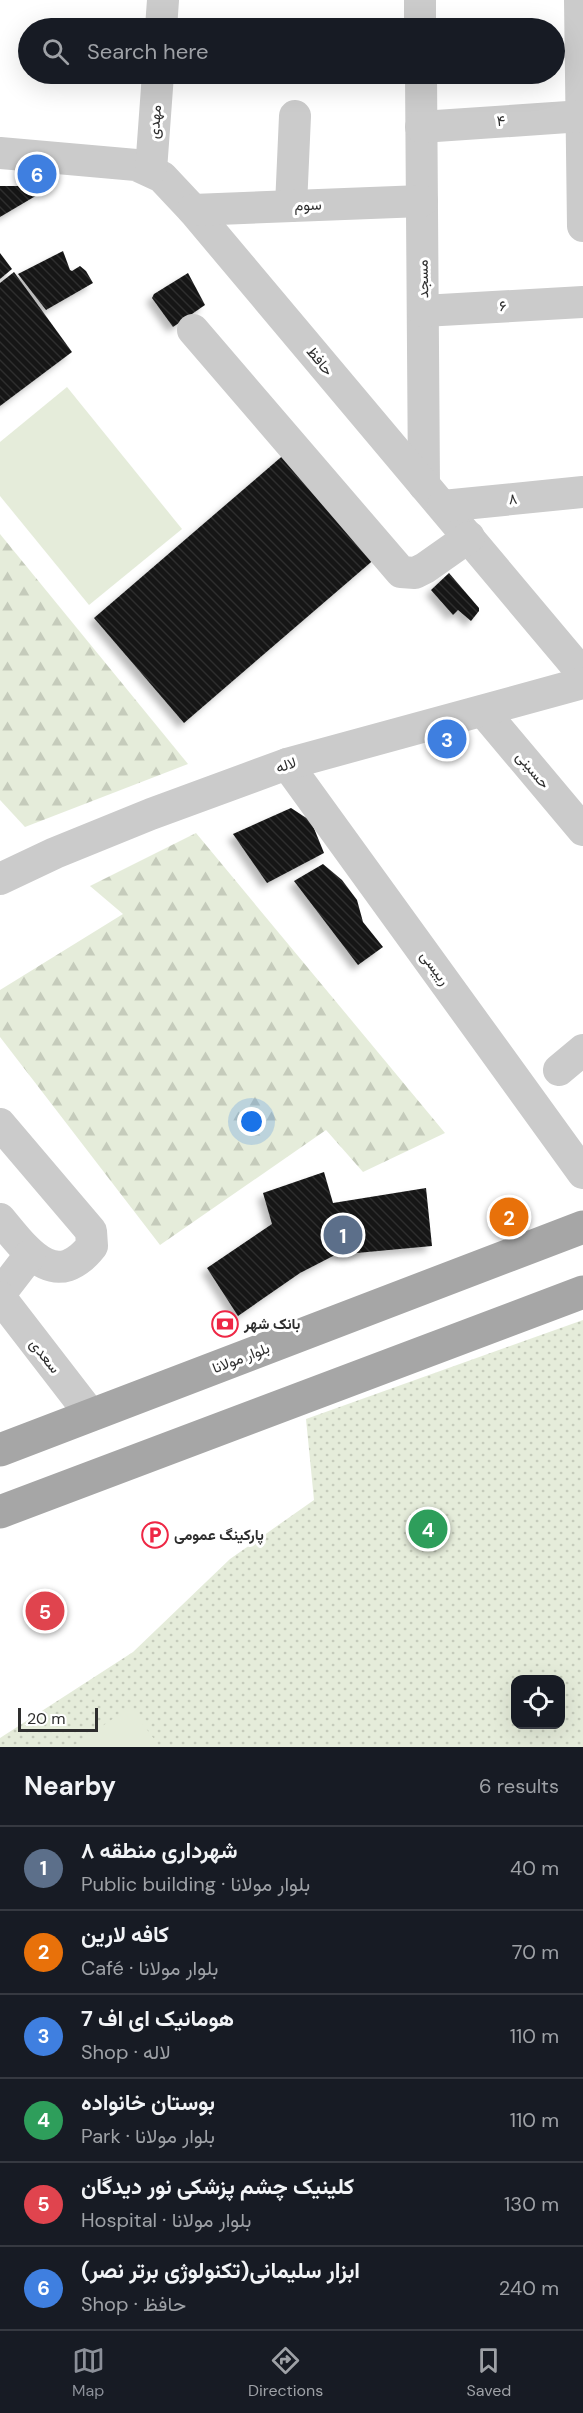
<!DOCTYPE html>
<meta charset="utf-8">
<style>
:root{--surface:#171b24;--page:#242831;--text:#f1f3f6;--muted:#9ea1a6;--line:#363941;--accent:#8c9099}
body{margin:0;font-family:"DM Sans",Vazirmatn,sans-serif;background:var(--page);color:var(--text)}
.controls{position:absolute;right:18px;bottom:18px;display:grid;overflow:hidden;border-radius:12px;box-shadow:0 6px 24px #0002}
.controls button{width:54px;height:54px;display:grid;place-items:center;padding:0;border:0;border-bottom:2px solid var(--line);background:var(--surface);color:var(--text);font:30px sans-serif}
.scale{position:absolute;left:18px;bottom:15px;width:80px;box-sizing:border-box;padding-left:6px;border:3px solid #2e2e2e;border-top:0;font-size:16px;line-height:21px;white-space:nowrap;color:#2e2e2e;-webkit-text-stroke:4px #fff;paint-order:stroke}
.you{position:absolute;left:252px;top:1122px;width:21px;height:21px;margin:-15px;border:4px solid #fff;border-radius:50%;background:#1a73e8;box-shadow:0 0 0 9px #1a73e833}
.badge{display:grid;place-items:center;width:39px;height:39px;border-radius:50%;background:var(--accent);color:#fff;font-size:20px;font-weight:700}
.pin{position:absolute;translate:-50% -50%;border:3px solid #fff;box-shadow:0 2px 6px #0006}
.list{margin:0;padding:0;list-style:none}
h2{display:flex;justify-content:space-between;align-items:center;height:78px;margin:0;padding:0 24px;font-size:26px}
h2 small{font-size:20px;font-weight:400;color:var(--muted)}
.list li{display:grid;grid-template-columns:39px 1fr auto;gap:18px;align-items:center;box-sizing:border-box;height:84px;padding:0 24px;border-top:2px solid var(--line)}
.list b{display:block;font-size:22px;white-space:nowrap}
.list p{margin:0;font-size:20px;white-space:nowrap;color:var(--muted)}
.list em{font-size:20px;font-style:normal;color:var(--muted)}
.icon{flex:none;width:33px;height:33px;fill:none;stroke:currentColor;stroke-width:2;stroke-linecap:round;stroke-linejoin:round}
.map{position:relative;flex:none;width:583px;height:1747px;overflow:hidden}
.search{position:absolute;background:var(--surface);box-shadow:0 6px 24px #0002;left:18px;right:18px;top:18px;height:66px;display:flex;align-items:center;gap:15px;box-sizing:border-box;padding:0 21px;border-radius:33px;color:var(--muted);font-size:22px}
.sheet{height:582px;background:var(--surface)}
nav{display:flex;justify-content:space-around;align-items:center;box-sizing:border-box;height:84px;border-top:2px solid var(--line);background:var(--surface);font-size:16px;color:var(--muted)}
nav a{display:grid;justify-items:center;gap:3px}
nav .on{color:var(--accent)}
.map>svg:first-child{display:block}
.grass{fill:url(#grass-dots);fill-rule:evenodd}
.forest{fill:url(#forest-firs)}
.pitch{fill:#e5ecda}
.building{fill:url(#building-back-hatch);filter:url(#shadow)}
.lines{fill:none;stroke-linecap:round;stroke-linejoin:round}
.minor{stroke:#cbcbcb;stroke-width:32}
.major{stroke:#a6a6a6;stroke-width:33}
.labels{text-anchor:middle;stroke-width:6;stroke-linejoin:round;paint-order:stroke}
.street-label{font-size:15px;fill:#2e2e2e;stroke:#fff}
.poi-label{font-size:15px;font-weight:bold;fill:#2e2e2e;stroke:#fff;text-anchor:start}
</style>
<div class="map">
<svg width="583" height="1747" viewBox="0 0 583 1747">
<defs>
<pattern id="grass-dots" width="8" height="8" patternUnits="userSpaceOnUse" patternTransform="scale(1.5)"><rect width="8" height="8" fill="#e5ecda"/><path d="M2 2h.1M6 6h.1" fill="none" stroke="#c5cbbb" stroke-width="1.8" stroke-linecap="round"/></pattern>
<pattern id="forest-firs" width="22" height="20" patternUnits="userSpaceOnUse" patternTransform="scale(1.5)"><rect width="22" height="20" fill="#e5ecda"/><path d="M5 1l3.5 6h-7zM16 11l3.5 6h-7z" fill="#c5cbbb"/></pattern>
<pattern id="building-back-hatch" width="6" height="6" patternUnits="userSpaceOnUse" patternTransform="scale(1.5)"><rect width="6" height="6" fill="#151515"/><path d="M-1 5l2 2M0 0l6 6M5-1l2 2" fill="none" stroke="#2f2f2f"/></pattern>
<filter id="shadow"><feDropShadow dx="-5.5" dy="5.5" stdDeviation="3" flood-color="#0004"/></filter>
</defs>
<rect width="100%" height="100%" fill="#fff"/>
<path class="grass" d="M583,1320v427h-583v-9l133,-86 97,-93 84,-59 -8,-81zM516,1680h44v44h-44z"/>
<g class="forest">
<polygon points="0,534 188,764 25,827 0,800"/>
<polygon points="196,833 445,1133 363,1172 326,1130 160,1245 0,1037 0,990 123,914 90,886"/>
</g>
<g class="pitch">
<polygon points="67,387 182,529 89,605 0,496 0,442"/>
<polygon points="130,1707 160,1747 72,1747"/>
</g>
<g class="building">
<polygon points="0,186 22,186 39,194 0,217"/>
<polygon points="63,251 70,270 72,271 80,266 86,271 93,283 46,310 18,274"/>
<polygon points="0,253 12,269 0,279"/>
<polygon points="14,272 72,352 0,406 0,283"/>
<polygon points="188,273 205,305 173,327 152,298 154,294"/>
<polygon points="287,452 377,557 184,723 94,618"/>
<polygon points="449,573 479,608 479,611 471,621 458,610 453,615 431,590"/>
<polygon points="291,808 311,821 324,853 267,883 233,834"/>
<polygon points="323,864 342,880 357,900 363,922 383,947 358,965 294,881"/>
<polygon points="324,1172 333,1203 426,1188 432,1246 335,1255 300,1273 238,1316 207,1268 272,1224 263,1193"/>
</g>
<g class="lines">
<g class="minor">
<polyline points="420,0 420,28"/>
<polyline points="580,0 583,226"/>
<polyline points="161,28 163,0"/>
<polyline points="421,74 424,485"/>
<polyline points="421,127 583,116"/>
<polyline points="0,153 136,165 162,177 193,210 583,674"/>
<polyline points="151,170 158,74"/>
<polyline points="291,206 295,116"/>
<polyline points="193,210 422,201"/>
<polyline points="423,311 583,302"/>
<polyline points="193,330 401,572 415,573 425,568 469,537"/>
<polyline points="443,506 583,492"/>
<polyline points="483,711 583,830"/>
<polyline points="287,764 583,1173"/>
<polyline points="0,879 55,853 151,814 287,764 583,683"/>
<polyline points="559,1070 583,1050"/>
<path d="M0,1124l91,107 1,15c-37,47 -66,4 -92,-27"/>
<polyline points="0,1294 30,1255"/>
<polyline points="0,1297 91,1415"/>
</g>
<g class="major">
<polyline points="0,1450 583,1227"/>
<polyline points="0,1512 583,1292"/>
</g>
</g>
<defs>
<g id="bank-ring" transform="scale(1.35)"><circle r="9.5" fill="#fff" stroke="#ee2745" stroke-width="1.5"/><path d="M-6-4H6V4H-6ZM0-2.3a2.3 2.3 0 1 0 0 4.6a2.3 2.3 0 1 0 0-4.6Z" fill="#ee2745"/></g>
<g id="parking-ring" transform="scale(1.35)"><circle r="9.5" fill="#fff" stroke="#ee2745" stroke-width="1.5"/><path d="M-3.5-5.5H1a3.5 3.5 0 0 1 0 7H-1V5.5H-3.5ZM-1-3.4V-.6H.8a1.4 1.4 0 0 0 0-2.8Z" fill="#ee2745"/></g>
</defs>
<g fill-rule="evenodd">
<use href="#bank-ring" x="225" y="1324"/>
<use href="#parking-ring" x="155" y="1535"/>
</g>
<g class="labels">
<g class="street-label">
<text transform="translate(501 121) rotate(-4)" y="5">۴</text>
<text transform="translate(155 122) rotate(-86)" y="5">مهدی</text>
<text transform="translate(308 205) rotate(-2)" y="5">سوم</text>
<text transform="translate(423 279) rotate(-91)" y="5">مسجد</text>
<text transform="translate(503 306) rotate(-3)" y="5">۶</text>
<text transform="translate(320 361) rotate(50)" y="5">حافظ</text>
<text transform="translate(513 499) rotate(-6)" y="5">۸</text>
<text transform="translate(286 765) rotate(-18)" y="5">لاله</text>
<text transform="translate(533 770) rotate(50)" y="5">حسینی</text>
<text transform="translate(435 968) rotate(54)" y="5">رییسی</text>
<text transform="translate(45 1356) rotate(52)" y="5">سعدی</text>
<text transform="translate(241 1358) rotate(-21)" y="5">بلوار مولانا</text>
</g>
<g class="poi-label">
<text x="244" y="1329">بانک شهر</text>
<text x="174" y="1540">پارکینگ عمومی</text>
</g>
</g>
</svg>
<div class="controls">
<button><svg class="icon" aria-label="locate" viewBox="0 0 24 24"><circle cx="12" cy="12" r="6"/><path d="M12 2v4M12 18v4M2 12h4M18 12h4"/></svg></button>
</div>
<div class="scale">20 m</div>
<div class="you"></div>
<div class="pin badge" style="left:343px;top:1235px;background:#5c6f8a">1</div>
<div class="pin badge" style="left:509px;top:1217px;background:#e8710a">2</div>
<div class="pin badge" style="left:447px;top:739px;background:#3f7fe0">3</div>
<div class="pin badge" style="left:428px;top:1529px;background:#2e9e5b">4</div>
<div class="pin badge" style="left:45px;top:1611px;background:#e0444e">5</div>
<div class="pin badge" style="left:37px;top:174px;background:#3f7fe0">6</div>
<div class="search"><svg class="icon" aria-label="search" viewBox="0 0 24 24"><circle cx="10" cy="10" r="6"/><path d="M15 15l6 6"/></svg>Search here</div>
</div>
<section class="sheet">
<h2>Nearby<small>6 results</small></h2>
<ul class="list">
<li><span class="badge" style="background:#5c6f8a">1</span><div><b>شهرداری منطقه ۸</b><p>Public building · بلوار مولانا</p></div><em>40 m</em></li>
<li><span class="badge" style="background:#e8710a">2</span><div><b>کافه لارین</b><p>Café · بلوار مولانا</p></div><em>70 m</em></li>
<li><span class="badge" style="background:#3f7fe0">3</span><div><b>هومانیک ای اف 7</b><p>Shop · لاله</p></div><em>110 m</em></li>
<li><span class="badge" style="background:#2e9e5b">4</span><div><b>بوستان خانواده</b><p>Park · بلوار مولانا</p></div><em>110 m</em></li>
<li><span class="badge" style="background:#e0444e">5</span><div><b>کلینیک چشم پزشکی نور دیدگان</b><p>Hospital · بلوار مولانا</p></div><em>130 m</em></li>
<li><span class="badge" style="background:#3f7fe0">6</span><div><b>ابزار سلیمانی(تکنولوژی برتر نصر)</b><p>Shop · حافظ</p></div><em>240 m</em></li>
</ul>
</section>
<nav>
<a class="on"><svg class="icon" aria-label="map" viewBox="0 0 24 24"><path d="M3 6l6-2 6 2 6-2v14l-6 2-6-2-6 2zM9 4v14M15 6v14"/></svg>Map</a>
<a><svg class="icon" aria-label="directions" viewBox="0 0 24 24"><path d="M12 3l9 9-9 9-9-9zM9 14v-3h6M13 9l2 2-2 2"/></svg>Directions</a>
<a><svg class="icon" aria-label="saved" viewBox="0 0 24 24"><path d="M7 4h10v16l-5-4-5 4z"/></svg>Saved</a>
</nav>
